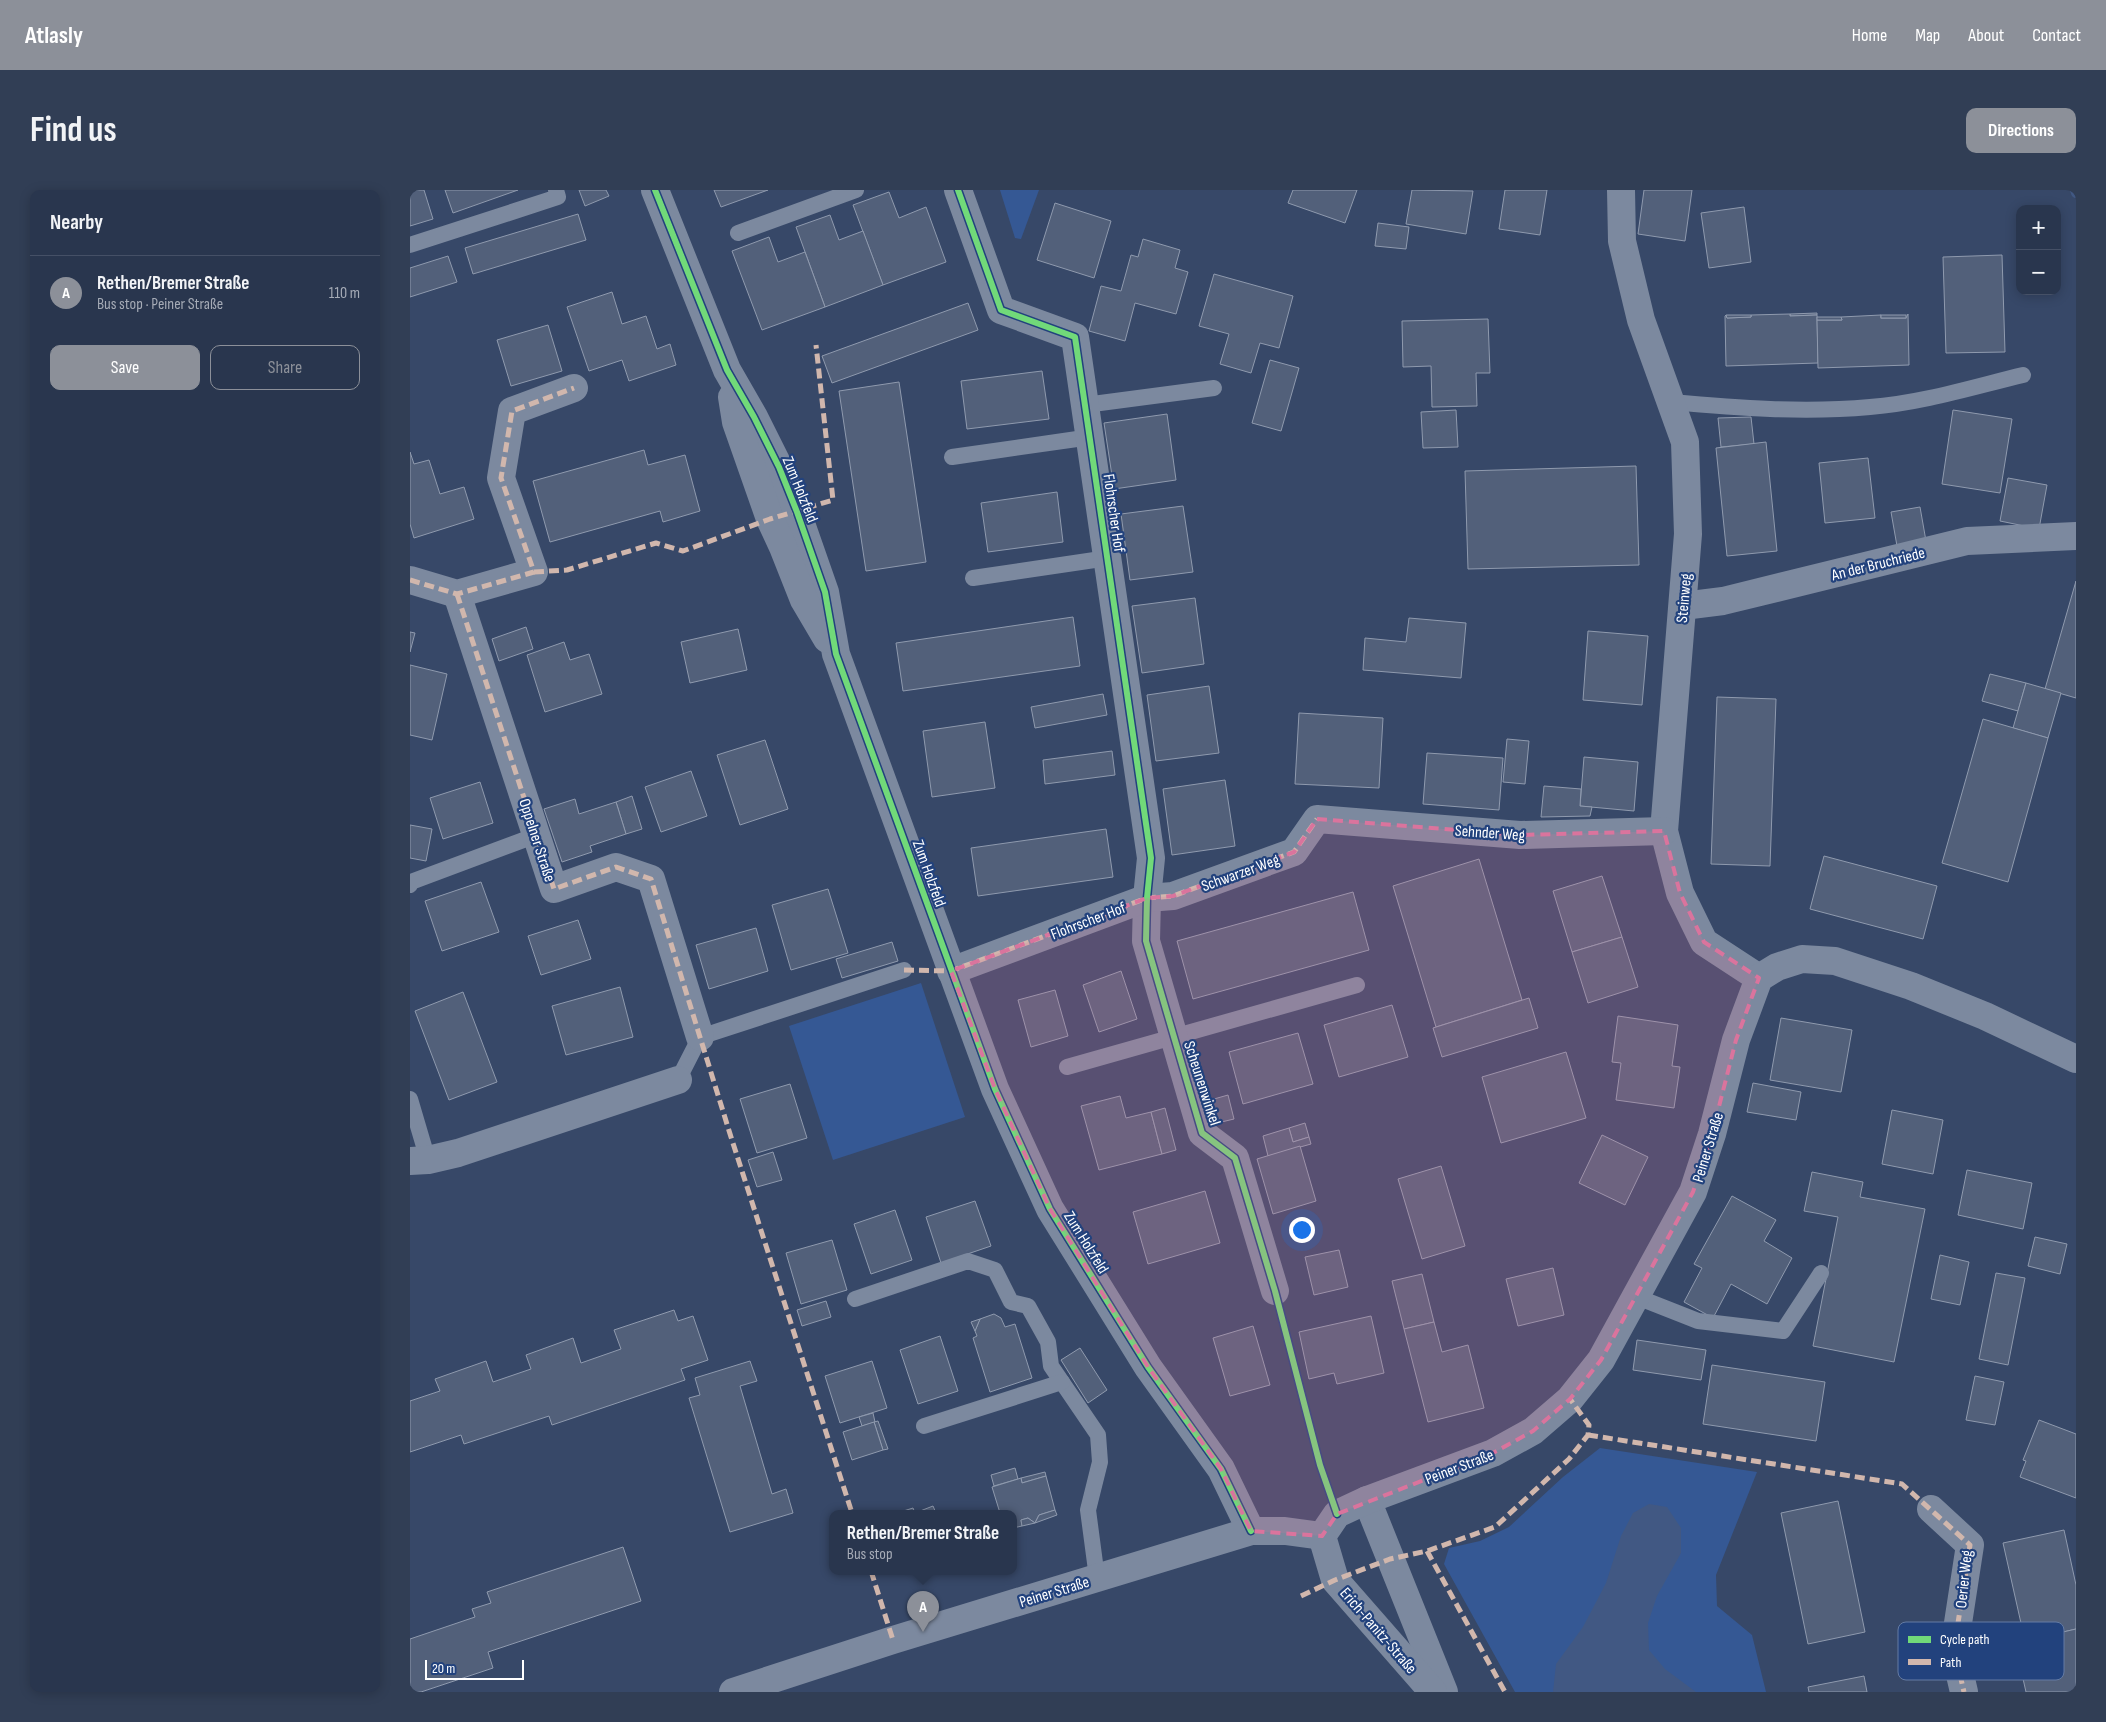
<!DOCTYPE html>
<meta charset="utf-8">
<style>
:root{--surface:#29364e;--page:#313e55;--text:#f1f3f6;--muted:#a5abb6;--line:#455066;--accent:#8c9099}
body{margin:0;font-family:"Sofia Sans Condensed",sans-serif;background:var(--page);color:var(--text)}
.controls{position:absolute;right:15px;top:15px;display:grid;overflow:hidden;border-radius:10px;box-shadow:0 2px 12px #0003}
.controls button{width:45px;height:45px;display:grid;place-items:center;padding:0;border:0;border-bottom:1px solid var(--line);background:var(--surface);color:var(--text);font:25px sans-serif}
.scale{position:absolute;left:15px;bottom:12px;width:99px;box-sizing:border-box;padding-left:5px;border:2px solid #fff;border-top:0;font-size:14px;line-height:18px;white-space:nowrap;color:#fff;-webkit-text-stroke:4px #22427d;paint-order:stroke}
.you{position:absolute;left:891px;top:1039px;width:18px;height:18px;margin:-12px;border:4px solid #fff;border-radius:50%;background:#1a73e8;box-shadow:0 0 0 8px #1a73e833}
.badge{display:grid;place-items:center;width:32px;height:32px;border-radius:50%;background:var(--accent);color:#fff;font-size:16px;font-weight:700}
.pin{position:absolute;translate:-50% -41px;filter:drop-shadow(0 1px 2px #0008)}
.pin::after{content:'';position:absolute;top:26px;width:18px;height:15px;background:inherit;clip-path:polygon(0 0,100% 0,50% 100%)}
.popup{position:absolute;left:419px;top:1320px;width:188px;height:65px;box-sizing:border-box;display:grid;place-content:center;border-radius:10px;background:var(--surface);filter:drop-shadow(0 1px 4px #0005);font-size:16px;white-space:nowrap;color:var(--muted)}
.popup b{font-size:19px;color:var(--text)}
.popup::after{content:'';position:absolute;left:50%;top:100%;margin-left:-10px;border:10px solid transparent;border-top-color:var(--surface)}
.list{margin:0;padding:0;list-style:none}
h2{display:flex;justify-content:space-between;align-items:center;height:65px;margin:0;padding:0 20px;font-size:21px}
h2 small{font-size:16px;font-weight:400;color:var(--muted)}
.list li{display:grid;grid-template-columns:32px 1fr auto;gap:15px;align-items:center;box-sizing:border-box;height:75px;padding:0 20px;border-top:1px solid var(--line)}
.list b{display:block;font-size:19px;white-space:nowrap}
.list p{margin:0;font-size:16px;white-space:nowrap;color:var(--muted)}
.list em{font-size:16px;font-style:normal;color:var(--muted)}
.actions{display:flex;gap:10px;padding:15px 20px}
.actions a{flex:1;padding:11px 0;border:1px solid var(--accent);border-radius:10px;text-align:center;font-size:18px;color:var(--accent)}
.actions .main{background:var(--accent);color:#fff}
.map{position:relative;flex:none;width:1666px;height:1502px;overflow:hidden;border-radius:10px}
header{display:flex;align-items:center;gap:30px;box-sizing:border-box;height:70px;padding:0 25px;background:var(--accent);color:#fff}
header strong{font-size:24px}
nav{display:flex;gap:28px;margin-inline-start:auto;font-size:18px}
.intro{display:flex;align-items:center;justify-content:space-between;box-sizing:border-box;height:120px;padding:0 30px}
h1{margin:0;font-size:35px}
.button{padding:12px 22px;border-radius:10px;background:var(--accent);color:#fff;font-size:18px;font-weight:700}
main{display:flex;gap:30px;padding:0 30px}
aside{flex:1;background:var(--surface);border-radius:10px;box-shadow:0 2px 12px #0003}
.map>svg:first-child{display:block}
.green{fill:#355894}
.water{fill:#415883}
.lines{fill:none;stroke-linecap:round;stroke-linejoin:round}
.stream{stroke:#415883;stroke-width:10}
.building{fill:#52607a;stroke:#8f9aae}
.service{stroke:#7c899f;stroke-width:16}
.minor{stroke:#7c899f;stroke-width:28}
.tertiary{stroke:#7c899f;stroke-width:28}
.quiet{stroke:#d1b7ad;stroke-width:5;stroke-dasharray:10 5;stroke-linecap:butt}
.cycleway-casing{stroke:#22427d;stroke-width:9}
.cycleway{stroke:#71d979;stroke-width:6}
.marked{fill:#da749d;fill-opacity:0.2;stroke:#da749d;stroke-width:4;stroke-dasharray:10 6;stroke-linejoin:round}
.labels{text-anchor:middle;stroke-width:4.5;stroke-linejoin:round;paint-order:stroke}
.street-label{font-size:16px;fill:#fff;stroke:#22427d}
.key{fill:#22427d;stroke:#647ba4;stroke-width:1}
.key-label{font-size:14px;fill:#fff}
</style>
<header>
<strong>Atlasly</strong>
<nav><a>Home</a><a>Map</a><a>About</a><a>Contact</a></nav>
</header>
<div class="intro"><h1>Find us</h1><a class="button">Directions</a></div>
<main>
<aside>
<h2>Nearby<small></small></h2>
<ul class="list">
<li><span class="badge">A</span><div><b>Rethen/Bremer Straße</b><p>Bus stop · Peiner Straße</p></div><em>110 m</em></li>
</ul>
<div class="actions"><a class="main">Save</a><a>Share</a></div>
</aside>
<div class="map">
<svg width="1666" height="1502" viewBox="0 0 1666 1502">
<rect width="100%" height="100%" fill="#374868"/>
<g class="green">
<polygon points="590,0 629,0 611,49 605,48"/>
<polygon points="511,793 555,927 423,970 379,836"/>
<polygon points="1190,1258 1347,1282 1306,1385 1307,1416 1342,1445 1356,1502 1105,1502 1034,1374 1039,1358 1070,1351 1099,1337 1153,1287"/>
</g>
<polygon class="water" points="1239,1314 1257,1317 1271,1338 1271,1363 1247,1406 1238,1433 1239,1460 1255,1479 1286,1502 1143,1502 1146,1474 1173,1437 1196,1393 1211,1346 1223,1323"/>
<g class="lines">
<polyline class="stream" points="1665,0 1666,3"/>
</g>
<g class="building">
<polygon points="0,0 14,0 23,29 0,36"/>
<polygon points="35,0 108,0 43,23"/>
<polygon points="169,0 196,0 199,6 175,16"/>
<polygon points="304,0 358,0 311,17"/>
<polygon points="883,0 947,0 935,33 878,13"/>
<polygon points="1002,0 1063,1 1056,44 996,34"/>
<polygon points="1095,0 1137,0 1130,45 1089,39"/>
<polygon points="1234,0 1282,0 1275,51 1228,44"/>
<polygon points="479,2 489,28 516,17 536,72 473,95 443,15"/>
<polygon points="645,13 701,31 684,88 627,70"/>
<polygon points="1334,17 1341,72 1299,78 1291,23"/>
<polygon points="168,24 176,50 63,84 55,58"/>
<polygon points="420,25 429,50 453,41 473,95 415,117 386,37"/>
<polygon points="968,33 999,37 996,59 965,56"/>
<polygon points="359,47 368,72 395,62 415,117 352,140 322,61"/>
<polygon points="733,49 770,60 765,78 778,82 766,124 725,113 715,151 679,141 691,96 711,101 721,65 728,67"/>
<polygon points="1592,65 1595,162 1536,163 1533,67"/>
<polygon points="38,66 47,92 0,107 0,78"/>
<polygon points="804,84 883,106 869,158 850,153 841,183 810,174 819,144 789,136"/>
<polygon points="202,102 212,134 236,126 247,159 260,154 266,175 219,191 212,170 179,181 157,117"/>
<polygon points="558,113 568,140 422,193 412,166"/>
<polygon points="1407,123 1407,125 1380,126 1380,124"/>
<polygon points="1380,124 1380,126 1407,125 1408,173 1316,176 1315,126 1316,125 1317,128 1341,127 1341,125"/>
<polygon points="1498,124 1499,175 1408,178 1407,130 1432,130 1431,127 1471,125 1471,128 1496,128"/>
<polygon points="1316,125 1341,125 1341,127 1317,128"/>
<rect x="1471" y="125" width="25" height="3"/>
<polygon points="1407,127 1431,127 1432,130 1407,130"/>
<polygon points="1078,129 1080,183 1066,183 1067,216 1022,217 1021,176 993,177 992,131"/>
<polygon points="138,135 152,181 101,196 87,150"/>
<polygon points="860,170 889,178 871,241 842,233"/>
<polygon points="632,181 639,229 557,239 551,191"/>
<polygon points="489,192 516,372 456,381 429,201"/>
<polygon points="1046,220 1048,257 1013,258 1011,222"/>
<polygon points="1543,220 1602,229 1590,303 1532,294"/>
<polygon points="757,224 766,290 704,299 694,233"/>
<polygon points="1341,227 1344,254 1311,257 1308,228"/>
<polygon points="1356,252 1367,361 1317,366 1306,258"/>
<polygon points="234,260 238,275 275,265 290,321 253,332 250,321 140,352 123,291"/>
<polygon points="0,262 4,274 19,270 30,304 54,297 64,329 4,348 0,334"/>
<polygon points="1458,268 1465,328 1415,333 1409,273"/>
<polygon points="1226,276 1229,375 1058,379 1055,281"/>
<polygon points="1598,288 1637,295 1629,339 1590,331"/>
<polygon points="647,302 653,352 578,362 571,313"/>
<polygon points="773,316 783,382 720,390 711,324"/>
<polygon points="1510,317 1516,351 1487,356 1481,322"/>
<polygon points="1666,391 1666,508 1635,499"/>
<polygon points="785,408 794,474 732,483 722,416"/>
<polygon points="663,427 670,476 493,501 486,453"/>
<polygon points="999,428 1056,433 1051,488 953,480 955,448 996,452"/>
<polygon points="116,437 123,459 89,471 82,449"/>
<polygon points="328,439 337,480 280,493 271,452"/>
<polygon points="1178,441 1238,446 1232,515 1173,510"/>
<polygon points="0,442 5,443 0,462"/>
<polygon points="154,452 160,470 179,464 192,504 135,522 117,465"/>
<polygon points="0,475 37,484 22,550 0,545"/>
<polygon points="1580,484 1616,493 1608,521 1572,511"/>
<polygon points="1616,493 1651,503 1638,548 1603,538"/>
<polygon points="799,496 809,563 746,571 737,505"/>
<polygon points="693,504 697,525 625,538 621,517"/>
<polygon points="1307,507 1366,509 1360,676 1301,674"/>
<polygon points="889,523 973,528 969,598 885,594"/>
<polygon points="1573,529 1638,548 1598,692 1532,673"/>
<polygon points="575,532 585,598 522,607 513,541"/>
<polygon points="1097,549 1119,551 1115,594 1093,592"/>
<polygon points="355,550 378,619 330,635 307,565"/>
<polygon points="702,561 705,585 635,594 633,570"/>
<polygon points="1017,563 1093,568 1089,620 1013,614"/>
<polygon points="1174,567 1228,572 1224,621 1170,616"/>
<polygon points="281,581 297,626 251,642 235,597"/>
<polygon points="815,590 825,656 762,665 753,599"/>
<polygon points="70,592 83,633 33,649 20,608"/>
<polygon points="1134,596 1171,599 1170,616 1182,617 1180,626 1131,627"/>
<polygon points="222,606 232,639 216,644 206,612"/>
<polygon points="165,609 169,624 206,612 216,644 180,656 182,662 152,672 134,619"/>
<polygon points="0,635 22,639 16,671 0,668"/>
<polygon points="696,639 703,687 568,706 561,658"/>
<polygon points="1414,666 1527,696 1513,749 1400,719"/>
<polygon points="1069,669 1112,810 1026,837 983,696"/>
<polygon points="1192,686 1212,747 1162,762 1143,701"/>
<polygon points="71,692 89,742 32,761 15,711"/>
<polygon points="418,699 438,763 381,780 362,715"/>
<polygon points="943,702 959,760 783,809 767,751"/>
<polygon points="168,730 181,769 131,785 118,746"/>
<polygon points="346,738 358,781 299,799 286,755"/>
<polygon points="1212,747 1228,797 1178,813 1162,762"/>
<polygon points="482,752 488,771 432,788 426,769"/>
<polygon points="711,781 727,829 689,842 673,795"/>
<polygon points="210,797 223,847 156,865 142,816"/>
<polygon points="645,800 658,846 621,857 608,810"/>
<polygon points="53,802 87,892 39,910 5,821"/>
<polygon points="1119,808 1128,838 1032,867 1023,838"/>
<polygon points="982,815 998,867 929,887 914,835"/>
<polygon points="1208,826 1268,835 1262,876 1270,877 1264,918 1206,910 1211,873 1202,872"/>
<polygon points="1371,828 1442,840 1431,902 1360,890"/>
<polygon points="888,843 903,894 833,914 819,862"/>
<polygon points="1156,862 1176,928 1091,953 1072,887"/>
<polygon points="1343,893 1391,902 1386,930 1337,922"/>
<polygon points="380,894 397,948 347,963 330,909"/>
<polygon points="818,905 824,929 803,934 797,911"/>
<polygon points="710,906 716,928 741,922 752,964 689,980 671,916"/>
<polygon points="755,918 766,960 752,964 741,922"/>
<polygon points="1482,920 1533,930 1523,984 1472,974"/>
<polygon points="895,933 899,947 883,952 879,938"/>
<polygon points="879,938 883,952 899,947 901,954 858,966 853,946"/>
<polygon points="1192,945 1238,967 1215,1015 1169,993"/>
<polygon points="890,956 906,1011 863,1024 847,969"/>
<polygon points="363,962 372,990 347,997 338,970"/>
<polygon points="1031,976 1055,1056 1012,1069 988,989"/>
<polygon points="1557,980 1622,993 1613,1039 1548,1025"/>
<polygon points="1402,982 1453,992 1450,1007 1515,1019 1484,1172 1403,1156 1428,1027 1394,1021"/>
<polygon points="795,1001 810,1053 738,1074 723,1022"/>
<polygon points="1322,1006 1366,1030 1354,1051 1382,1068 1357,1114 1321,1094 1303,1128 1274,1112 1292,1078 1284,1074"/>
<polygon points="565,1011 581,1056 531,1073 516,1027"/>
<polygon points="485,1020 502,1070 461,1084 444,1034"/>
<polygon points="1625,1047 1657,1054 1650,1084 1618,1076"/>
<polygon points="422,1050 437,1100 391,1114 376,1063"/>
<polygon points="929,1060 938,1097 904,1105 895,1067"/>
<polygon points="1530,1065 1559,1072 1550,1115 1521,1109"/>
<polygon points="1143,1078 1154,1125 1108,1136 1096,1089"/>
<polygon points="1586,1083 1615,1088 1598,1175 1569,1169"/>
<polygon points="1012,1084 1024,1132 994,1139 982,1091"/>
<polygon points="416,1111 421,1127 392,1136 387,1120"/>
<polygon points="264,1120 268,1131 283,1126 298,1170 271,1179 275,1190 142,1235 139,1226 54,1254 51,1245 0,1262 0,1211 30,1201 25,1189 76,1171 83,1192 121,1179 116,1165 163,1148 171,1173 211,1159 204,1140"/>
<polygon points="584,1124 591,1128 595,1137 605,1134 622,1188 580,1202 563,1148 567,1146 565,1141 570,1129"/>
<polygon points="961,1126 974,1183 927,1194 924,1183 899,1189 889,1142"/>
<polygon points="570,1129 565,1141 561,1132"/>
<polygon points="1024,1132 1032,1162 1058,1155 1074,1218 1018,1232 994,1139"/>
<polygon points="843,1136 860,1195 820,1206 803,1148"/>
<polygon points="530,1146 548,1201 508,1214 490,1160"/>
<polygon points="1227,1150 1296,1160 1291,1190 1223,1180"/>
<polygon points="670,1158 697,1200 678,1213 651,1170"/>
<polygon points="340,1171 347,1191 330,1196 362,1304 376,1299 383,1323 320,1342 279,1208 290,1205 285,1188"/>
<polygon points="462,1171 477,1218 430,1233 415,1186"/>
<polygon points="1302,1175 1415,1192 1406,1251 1293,1234"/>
<polygon points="1565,1186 1594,1192 1585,1235 1556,1230"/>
<polygon points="463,1223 465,1232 452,1236 449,1227"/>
<polygon points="1629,1230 1666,1244 1666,1308 1610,1287 1616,1271 1613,1270"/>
<polygon points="468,1231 478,1259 473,1260 464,1232"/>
<polygon points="464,1232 473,1260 442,1270 433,1242"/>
<polygon points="605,1278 608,1289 584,1296 581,1285"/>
<polygon points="635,1282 636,1286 612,1293 611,1288"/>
<polygon points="636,1286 645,1320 629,1325 625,1333 618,1328 611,1330 612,1336 603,1338 603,1323 590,1323 582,1297 608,1289 611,1288 612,1293"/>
<polygon points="1428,1311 1455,1442 1398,1454 1371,1323"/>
<polygon points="523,1316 526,1323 487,1323 503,1318 505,1323"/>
<polygon points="645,1320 647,1325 625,1333 629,1325"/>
<polygon points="618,1328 625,1333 612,1336 611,1330"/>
<polygon points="1654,1340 1666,1395 1666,1439 1615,1451 1593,1353"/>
<polygon points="213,1357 231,1411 78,1462 83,1478 11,1502 0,1502 0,1449 65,1427 62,1419 81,1413 77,1402"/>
<polygon points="1666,1439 1666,1502 1616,1502 1605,1453"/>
<polygon points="1454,1486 1457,1502 1399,1502 1398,1497"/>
</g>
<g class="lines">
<g class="service">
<polyline points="328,43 446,0"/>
<polyline points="0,55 148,7 146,0"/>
<path d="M1261,212c66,6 133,11 199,5 52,-4 103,-20 153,-32"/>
<polyline points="675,215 804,198"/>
<polyline points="542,267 681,247"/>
<polyline points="563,388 698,368"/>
<polyline points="0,695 1,692 127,645"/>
<polyline points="657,877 947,795"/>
<polyline points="268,890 290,847 494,780"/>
<polyline points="0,909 18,970"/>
<polyline points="1227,1107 1288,1131 1373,1141 1411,1083"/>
<polyline points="445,1109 558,1071 585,1080 601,1112 618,1116 638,1152 641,1176 688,1245 690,1272 678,1320 687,1388"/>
<polyline points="514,1236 652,1192"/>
</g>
<g class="minor">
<polyline points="245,0 317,180 344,227 369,277 387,322 415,402 426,464 585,899 640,1019 738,1177 811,1279 841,1341"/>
<polyline points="548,0 591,120 665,147 741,668 737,708 736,751 792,943 825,968 865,1101"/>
<polyline points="1211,0 1212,51 1231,130 1275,252 1278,344 1254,641 1270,703 1294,752 1349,788"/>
<polyline points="322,207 326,232 360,329 373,357 394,410 417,449"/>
<polyline points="0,390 47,404 124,382 91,288 102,221 164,198"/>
<polyline points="47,404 144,699 206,677 241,689 290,847"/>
<polyline points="1273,416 1313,411 1557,351 1666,346"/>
<polyline points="541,781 737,708 763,706 884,662 907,629 1110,645 1254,641"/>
<polyline points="0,971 18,970 48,963 268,890"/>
<polyline points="1521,1319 1560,1355 1544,1459 1554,1502"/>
<polyline points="323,1502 483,1450 841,1341 875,1341 912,1346"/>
</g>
<g class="tertiary">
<polyline points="957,1310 1034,1502"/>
<polyline points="1023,1502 925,1390 912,1346 927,1324 957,1310 1083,1263 1123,1241 1160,1209 1191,1170 1283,1002 1302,944 1326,850 1349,788 1367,777 1392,769 1425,771 1501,796 1575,826 1666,869"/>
</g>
<g class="quiet">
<polyline points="124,382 157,380 246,353 273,361 360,329 423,310 406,155"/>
<polyline points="0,390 47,404 124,382 91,288 102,221 164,198"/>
<polyline points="47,404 144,699 206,677 241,689 321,947 442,1323"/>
<polyline points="494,780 541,781 737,708 763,706 884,662 907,629"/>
<polyline points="1178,1245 1492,1294 1560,1355 1544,1459 1554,1502"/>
<polyline points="1017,1361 1095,1502"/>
<polyline points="461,1381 483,1450"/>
<polyline points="891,1406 925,1390 980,1369 1017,1361 1085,1337 1159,1269 1178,1245 1179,1235 1160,1209"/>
</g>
<g class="cycleway-casing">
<g id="cycleway">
<polyline points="245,0 317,180 344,227 369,277 387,322 415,402 426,464 585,899 640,1019 738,1177 811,1279 841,1341"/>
<polyline points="548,0 591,120 665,147 741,668 737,708 736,751 792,943 825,968 865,1101 910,1275 927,1324"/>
</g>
</g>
<use href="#cycleway" class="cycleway"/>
</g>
<path class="marked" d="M907,629l203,16 144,-4 16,62 24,49 55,36 -23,62 -24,94 -19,58 -92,168 -31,39 -37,32 -40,22 -156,61 -15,22 -71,-5 -30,-62 -73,-102 -98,-158 -55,-120 -44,-118 196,-73 26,-2 121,-44z"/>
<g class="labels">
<g class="street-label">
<text transform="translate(391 299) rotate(68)" y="6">Zum Holzfeld</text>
<text transform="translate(705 323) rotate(82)" y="6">Flohrscher Hof</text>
<text transform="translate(1468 373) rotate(-14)" y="6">An der Bruchriede</text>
<text transform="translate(1273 408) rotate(-85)" y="6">Steinweg</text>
<text transform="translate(1080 642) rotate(4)" y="6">Sehnder Weg</text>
<text transform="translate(128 650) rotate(72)" y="6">Oppelner Straße</text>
<text transform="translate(830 682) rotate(-20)" y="6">Schwarzer Weg</text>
<text transform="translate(520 683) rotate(70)" y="6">Zum Holzfeld</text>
<text transform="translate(678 730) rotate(-21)" y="6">Flohrscher Hof</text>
<text transform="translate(793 893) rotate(72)" y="6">Scheunenwinkel</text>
<text transform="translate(1297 957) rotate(-73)" y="6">Peiner Straße</text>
<text transform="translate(677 1052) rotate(58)" y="6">Zum Holzfeld</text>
<text transform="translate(1049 1276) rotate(-21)" y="6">Peiner Straße</text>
<text transform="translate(1553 1389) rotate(-84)" y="6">Oerier Weg</text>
<text transform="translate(644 1401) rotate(-17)" y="6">Peiner Straße</text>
<text transform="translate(969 1440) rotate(49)" y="6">Erich-Panitz-Straße</text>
</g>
</g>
<rect x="1488" y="1432" width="166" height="58" rx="8" class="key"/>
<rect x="1498" y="1446" width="23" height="7" fill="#71d979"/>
<rect x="1498" y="1469" width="23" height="6" fill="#d1b7ad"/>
<g class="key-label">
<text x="1530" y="1454">Cycle path</text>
<text x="1530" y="1477">Path</text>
</g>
</svg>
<div class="controls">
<button>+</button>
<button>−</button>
</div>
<div class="scale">20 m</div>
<div class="you"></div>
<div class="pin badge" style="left:513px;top:1442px">A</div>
<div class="popup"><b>Rethen/Bremer Straße</b>Bus stop</div>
</div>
</main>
